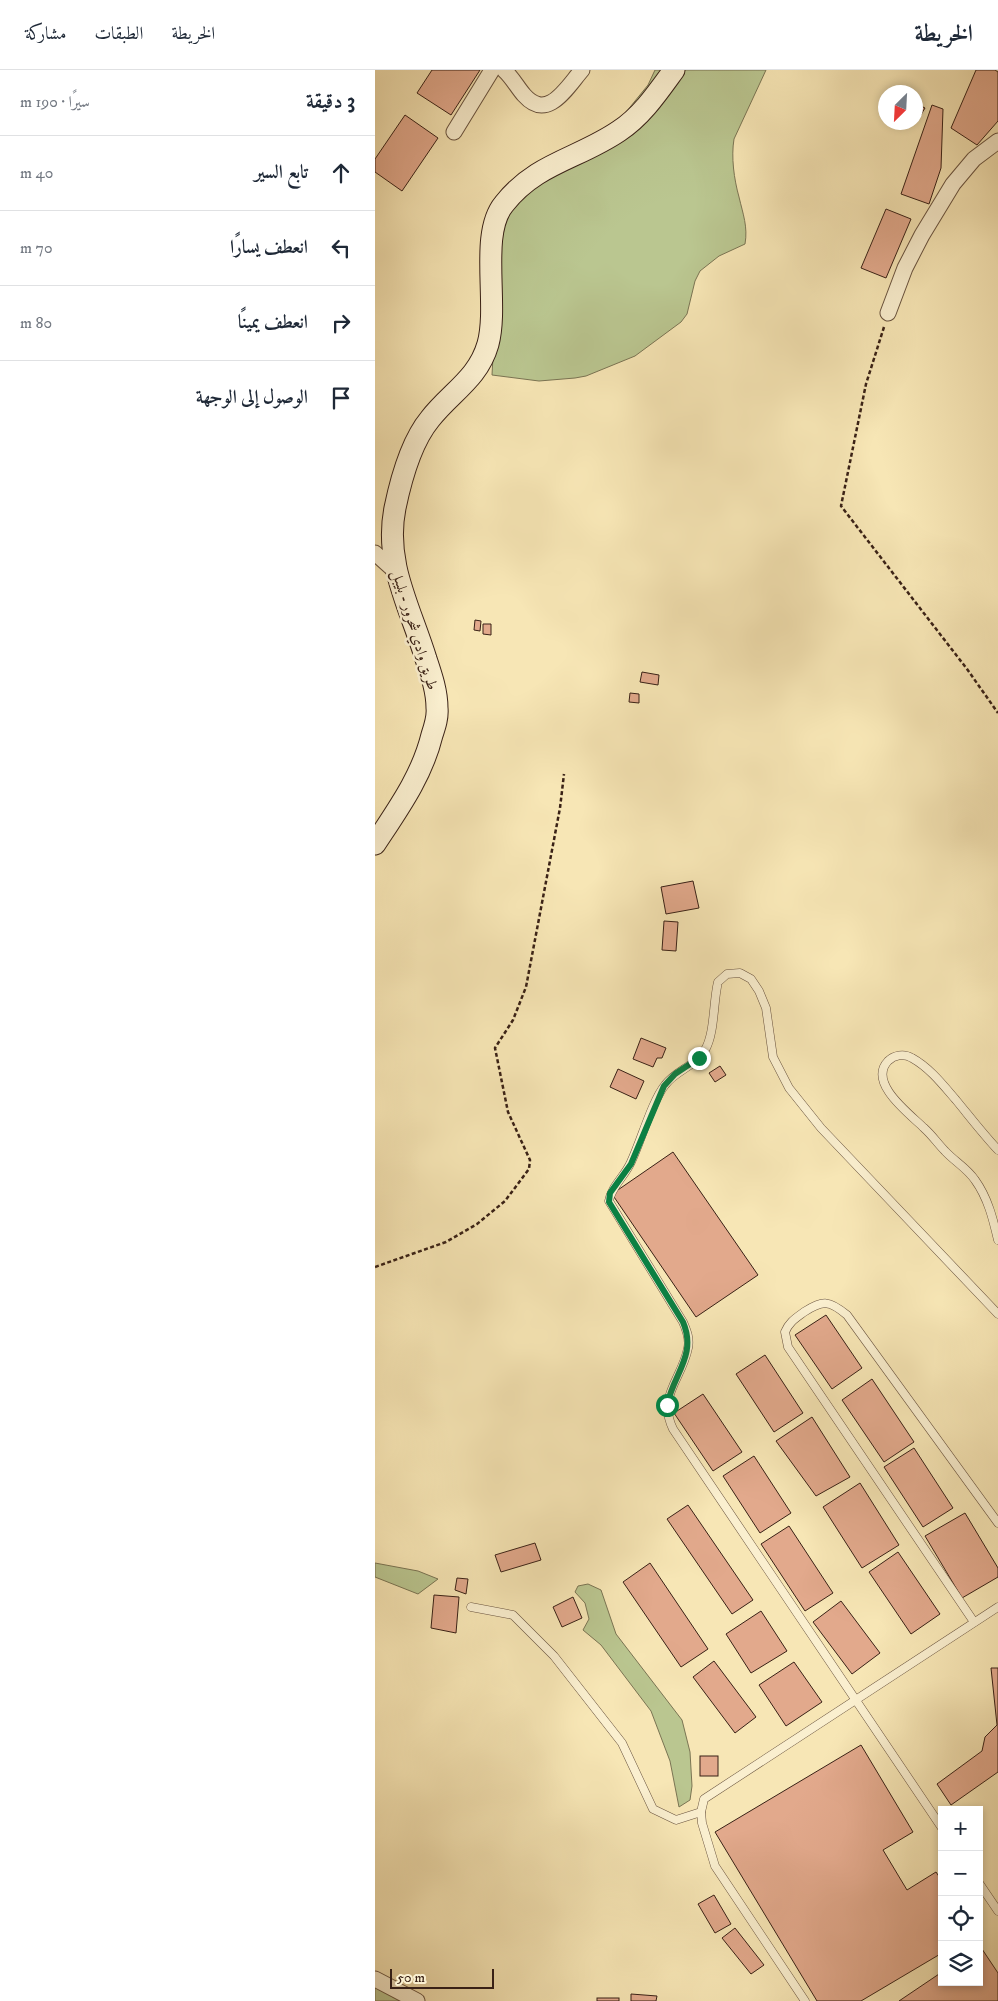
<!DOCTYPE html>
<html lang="ar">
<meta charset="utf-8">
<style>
:root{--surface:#fff;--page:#f2f2f3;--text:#1f2937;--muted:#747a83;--line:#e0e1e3}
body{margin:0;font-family:"IM FELL DW Pica",Amiri,serif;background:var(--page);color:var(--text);direction:rtl}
.controls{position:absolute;right:15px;bottom:15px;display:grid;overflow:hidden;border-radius:0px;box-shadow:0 2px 8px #0003}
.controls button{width:45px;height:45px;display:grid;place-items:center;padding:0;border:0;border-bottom:1px solid var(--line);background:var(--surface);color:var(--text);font:25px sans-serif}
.compass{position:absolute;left:503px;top:15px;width:45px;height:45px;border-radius:50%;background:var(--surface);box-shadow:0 2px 8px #0003;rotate:204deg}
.scale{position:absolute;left:15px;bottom:12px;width:104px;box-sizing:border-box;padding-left:5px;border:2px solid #392116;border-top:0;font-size:14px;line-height:18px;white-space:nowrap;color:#392116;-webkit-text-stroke:4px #faefcf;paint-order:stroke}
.stop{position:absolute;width:15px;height:15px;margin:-11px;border:4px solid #0b8043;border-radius:50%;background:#fff}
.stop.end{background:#0b8043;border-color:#fff;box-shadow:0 1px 5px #0008}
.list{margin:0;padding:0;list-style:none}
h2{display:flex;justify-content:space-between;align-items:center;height:65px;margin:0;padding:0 20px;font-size:21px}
h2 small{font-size:16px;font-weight:400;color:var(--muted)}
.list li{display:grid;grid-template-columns:32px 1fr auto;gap:15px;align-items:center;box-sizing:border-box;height:75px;padding:0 20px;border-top:1px solid var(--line)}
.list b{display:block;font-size:19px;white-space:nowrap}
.list em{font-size:16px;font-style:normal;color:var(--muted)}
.icon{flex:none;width:28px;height:28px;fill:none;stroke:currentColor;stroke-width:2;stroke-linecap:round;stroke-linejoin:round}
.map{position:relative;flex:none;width:623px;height:1931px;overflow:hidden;direction:ltr}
header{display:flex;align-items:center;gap:30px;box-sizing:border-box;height:70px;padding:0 25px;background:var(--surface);border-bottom:1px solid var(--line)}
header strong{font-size:24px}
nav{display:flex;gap:28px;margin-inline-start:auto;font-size:18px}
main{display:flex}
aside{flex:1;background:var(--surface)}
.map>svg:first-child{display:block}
.green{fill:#bac690;stroke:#7a7453}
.building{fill:#e2a98c;stroke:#392116}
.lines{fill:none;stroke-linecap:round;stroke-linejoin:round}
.lane-casing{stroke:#68523e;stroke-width:9}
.street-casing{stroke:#68523e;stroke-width:17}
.secondary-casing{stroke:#392116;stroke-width:23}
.path{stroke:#392116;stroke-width:2.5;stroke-dasharray:4 2.5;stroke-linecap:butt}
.lane{stroke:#faefcf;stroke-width:8}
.street{stroke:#faefcf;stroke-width:15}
.secondary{stroke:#faefcf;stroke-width:21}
.route{stroke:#0b8043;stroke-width:6}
.labels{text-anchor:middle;stroke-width:5;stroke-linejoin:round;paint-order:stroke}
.street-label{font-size:15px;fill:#392116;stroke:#faefcf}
</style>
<header>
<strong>الخريطة</strong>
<nav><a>الخريطة</a><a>الطبقات</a><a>مشاركة</a></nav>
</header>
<main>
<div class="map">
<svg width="623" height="1931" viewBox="0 0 623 1931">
<rect width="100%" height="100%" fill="#f7e6b5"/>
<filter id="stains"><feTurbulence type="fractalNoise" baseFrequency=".004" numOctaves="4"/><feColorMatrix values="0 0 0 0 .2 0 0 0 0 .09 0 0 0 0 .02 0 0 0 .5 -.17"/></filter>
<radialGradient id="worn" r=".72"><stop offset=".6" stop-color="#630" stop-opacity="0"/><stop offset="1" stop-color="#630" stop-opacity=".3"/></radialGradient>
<g class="green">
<path d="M280,0h111l-32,69c-3,18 0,40 5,58 4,17 9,30 6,47l-26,12 -19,15 -5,10 -8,33 -6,8 -46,34 -49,20 -11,2 -36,3 -47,-6 9,-169 112,-78 35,-43z"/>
<polygon points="0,1493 43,1501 63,1509 43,1524 0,1507"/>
<polygon points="213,1514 226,1520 241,1564 307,1650 315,1682 317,1716 315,1730 304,1737 295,1691 276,1641 226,1575 208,1560 214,1549 210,1533 200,1522 203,1516"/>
<polygon points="0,1906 48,1931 0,1931"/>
</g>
<g class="building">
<polygon points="57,0 105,0 76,45 42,23"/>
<polygon points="601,0 620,0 623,2 623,51 602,75 576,58"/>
<polygon points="540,33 550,38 544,48 540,46"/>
<polygon points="557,35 568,39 566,98 554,134 526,124"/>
<polygon points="30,45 63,68 27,121 0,102 0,89"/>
<polygon points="511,139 536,149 511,208 486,198"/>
<polygon points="100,550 106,551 105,561 99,560"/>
<polygon points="108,554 116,554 116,565 108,564"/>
<polygon points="267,602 284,605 283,615 265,612"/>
<polygon points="255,623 264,624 264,633 254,632"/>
<polygon points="318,811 324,838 291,844 286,817"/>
<polygon points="289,851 303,852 301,881 287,880"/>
<polygon points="266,968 291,978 287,988 282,988 278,997 258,989"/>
<polygon points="345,996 351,1005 340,1012 334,1003"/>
<polygon points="243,999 269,1011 261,1029 235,1017"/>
<polygon points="298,1082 383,1205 321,1247 237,1124"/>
<polygon points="451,1245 487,1298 457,1319 420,1265"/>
<polygon points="390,1285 428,1343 399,1362 361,1304"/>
<polygon points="497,1309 539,1372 509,1392 467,1330"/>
<polygon points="328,1324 367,1382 338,1401 299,1343"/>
<polygon points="437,1347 475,1407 441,1426 401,1371"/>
<polygon points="539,1378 578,1438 548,1457 509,1397"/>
<polygon points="379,1386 416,1443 385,1463 348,1406"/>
<polygon points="485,1413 524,1475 487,1498 448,1437"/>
<polygon points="313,1435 378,1530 357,1544 292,1449"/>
<polygon points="590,1443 623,1498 623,1507 587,1528 550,1466"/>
<polygon points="414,1456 458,1523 430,1541 386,1474"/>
<polygon points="160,1473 166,1490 126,1502 120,1485"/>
<polygon points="523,1482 565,1544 536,1564 494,1502"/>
<polygon points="275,1493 333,1579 306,1597 248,1512"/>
<polygon points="82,1508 93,1509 91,1524 80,1520"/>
<polygon points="59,1525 84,1527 81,1563 56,1558"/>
<polygon points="198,1527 207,1548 187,1557 178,1537"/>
<polygon points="466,1531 505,1583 477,1604 438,1552"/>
<polygon points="386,1541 412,1581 376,1603 351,1564"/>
<polygon points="339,1591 381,1647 360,1663 318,1607"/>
<polygon points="419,1592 447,1632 411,1656 384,1615"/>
<polygon points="616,1598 623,1598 623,1702 576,1735 562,1714 607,1681 610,1667 622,1655"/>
<polygon points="486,1675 538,1762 508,1780 532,1820 561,1802 567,1811 567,1883 486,1931 442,1931 340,1762"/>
<rect x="325" y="1686" width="18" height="20"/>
<polygon points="339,1825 356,1854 340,1863 323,1834"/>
<polygon points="360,1858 389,1895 376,1904 347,1868"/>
<polygon points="605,1876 623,1903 623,1931 524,1931 567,1902 567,1912 604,1912"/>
<polygon points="256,1924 282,1926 281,1931 256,1931"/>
<rect x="222" y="1928" width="22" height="3"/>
</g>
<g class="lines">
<g class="lane-casing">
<g id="lane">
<path d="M623,1080c-15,-16 -28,-33 -42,-50 -13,-15 -26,-32 -44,-42 -8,-5 -18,-3 -24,3 -21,22 23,54 36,67 8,7 14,16 21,23 9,10 22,17 30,29 13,18 18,39 23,60"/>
<polyline points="96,1537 138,1545 179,1586 247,1673 278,1739 301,1750 326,1742"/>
<path d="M599,1552l-186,-275 -3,-15c4,-10 11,-14 19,-20 19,-12 25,-12 43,3l151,208"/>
<path d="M567,1758l-269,-399c-16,-33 9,-50 15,-81 2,-9 -1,-17 -5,-26l-74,-121c2,-14 16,-25 22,-39 10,-21 21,-61 34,-77 11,-15 31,-19 40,-35 10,-17 8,-48 13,-68l9,-8 13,-1 11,6 8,12 7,17 7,49 16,31 32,40 177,186"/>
<polyline points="604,1813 623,1841"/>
<polyline points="430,1931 340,1796 327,1753 326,1742 329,1729 623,1537"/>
</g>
</g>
<g class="street-casing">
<g id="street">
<path d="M129,0c8,7 13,17 20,25 24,27 43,-8 58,-25"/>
<polyline points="79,62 117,0"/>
<polyline points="513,243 530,198 547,165 578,114 599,89 623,71"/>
<polyline points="0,483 20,501"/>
<polyline points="0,1909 42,1931"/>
</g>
</g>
<g class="secondary-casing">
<path id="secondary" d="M0,774c23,-35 47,-68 57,-109 3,-9 6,-18 5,-27 0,-17 -6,-34 -11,-49 -16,-52 -42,-96 -31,-151 6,-29 16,-66 35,-89 21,-27 48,-40 58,-75 11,-40 -9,-110 16,-140 32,-41 74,-45 115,-73 23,-15 39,-39 55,-61"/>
</g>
<g class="path">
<polyline points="509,257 491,314 466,436 592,599 623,643"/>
<polyline points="0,1197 71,1172 102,1154 130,1131 154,1099 155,1090 133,1042 120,978 138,950 151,917 185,738 189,704"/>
</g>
<use href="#lane" class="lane"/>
<use href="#street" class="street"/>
<use href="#secondary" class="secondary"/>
</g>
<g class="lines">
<path class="route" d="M292,1335c7,-32 30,-50 16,-83l-74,-120 1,-9 21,-29 33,-78 11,-12 24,-16"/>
</g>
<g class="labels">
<g class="street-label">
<text transform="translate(40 560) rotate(73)" y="5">طريق وادي شحرور - بليبل</text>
</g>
</g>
<rect width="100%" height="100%" filter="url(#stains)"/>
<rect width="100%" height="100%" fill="url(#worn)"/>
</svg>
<div class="controls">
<button>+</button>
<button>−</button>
<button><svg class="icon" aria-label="locate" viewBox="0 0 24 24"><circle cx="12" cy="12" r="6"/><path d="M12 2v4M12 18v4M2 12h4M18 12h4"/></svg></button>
<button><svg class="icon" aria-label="layers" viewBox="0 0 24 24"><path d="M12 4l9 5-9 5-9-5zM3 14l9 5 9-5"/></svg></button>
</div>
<svg class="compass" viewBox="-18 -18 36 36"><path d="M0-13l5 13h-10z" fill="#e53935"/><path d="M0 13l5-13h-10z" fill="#747a83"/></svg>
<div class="scale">50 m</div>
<div class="stop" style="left:292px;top:1335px"></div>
<div class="stop end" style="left:324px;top:988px"></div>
</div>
<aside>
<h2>3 دقيقة<small>سيرًا · 190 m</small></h2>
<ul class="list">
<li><svg class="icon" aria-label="ahead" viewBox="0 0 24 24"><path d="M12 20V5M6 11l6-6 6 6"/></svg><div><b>تابع السير</b></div><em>40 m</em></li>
<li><svg class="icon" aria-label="left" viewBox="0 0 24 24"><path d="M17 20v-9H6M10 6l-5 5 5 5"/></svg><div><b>انعطف يسارًا</b></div><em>70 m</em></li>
<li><svg class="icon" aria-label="right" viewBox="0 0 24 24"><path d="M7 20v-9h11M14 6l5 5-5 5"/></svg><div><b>انعطف يمينًا</b></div><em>80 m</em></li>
<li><svg class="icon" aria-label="arrive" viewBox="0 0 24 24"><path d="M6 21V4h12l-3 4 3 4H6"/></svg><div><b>الوصول إلى الوجهة</b></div></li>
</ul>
</aside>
</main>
